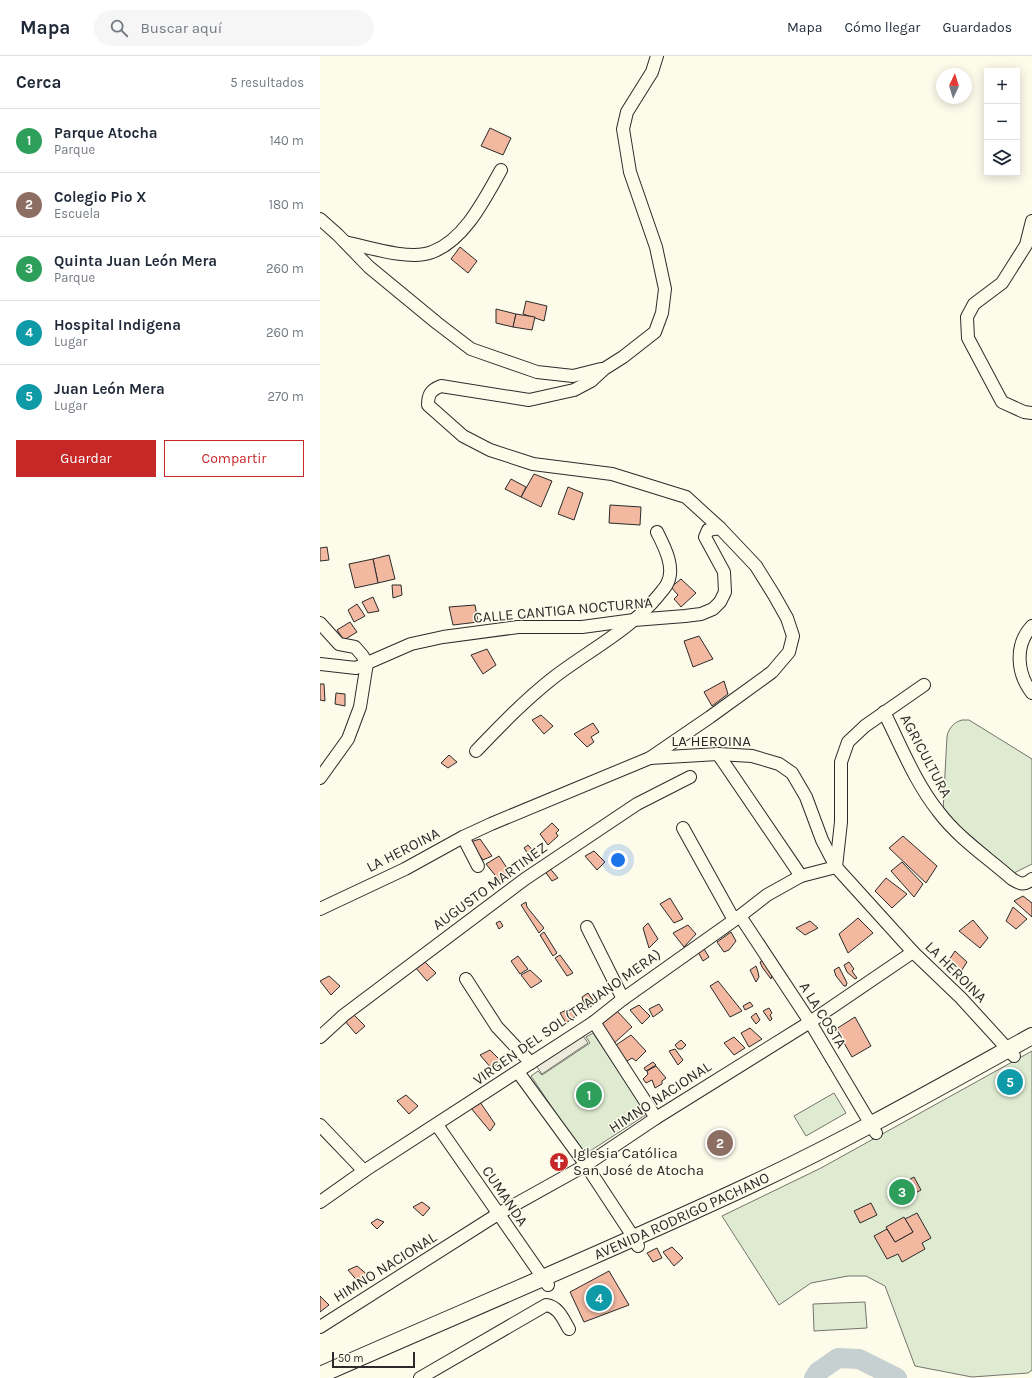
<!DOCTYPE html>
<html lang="es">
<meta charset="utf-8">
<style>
:root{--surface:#fff;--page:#f6f6f7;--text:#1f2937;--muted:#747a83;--line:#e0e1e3;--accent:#c62828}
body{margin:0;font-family:Karla,sans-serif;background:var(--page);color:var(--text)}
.controls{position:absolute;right:12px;top:12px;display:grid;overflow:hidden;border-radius:0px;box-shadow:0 2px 10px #0003}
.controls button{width:36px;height:36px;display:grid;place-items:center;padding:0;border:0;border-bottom:1px solid var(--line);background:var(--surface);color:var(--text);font:20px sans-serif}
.compass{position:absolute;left:616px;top:12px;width:36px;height:36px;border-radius:50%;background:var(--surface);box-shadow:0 2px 10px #0003;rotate:4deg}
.scale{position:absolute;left:12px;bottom:10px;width:83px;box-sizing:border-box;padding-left:4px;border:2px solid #2b2b2b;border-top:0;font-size:11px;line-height:14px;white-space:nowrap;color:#2b2b2b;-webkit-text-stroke:3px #fdfbea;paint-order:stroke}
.you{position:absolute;left:298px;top:804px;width:14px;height:14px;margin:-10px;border:3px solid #fff;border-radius:50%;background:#1a73e8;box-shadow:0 0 0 6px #1a73e833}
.badge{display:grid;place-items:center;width:26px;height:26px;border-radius:50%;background:var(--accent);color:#fff;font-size:13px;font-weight:700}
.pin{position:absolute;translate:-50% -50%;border:2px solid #fff;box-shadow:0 1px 4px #0006}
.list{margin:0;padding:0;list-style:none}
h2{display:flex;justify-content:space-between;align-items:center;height:52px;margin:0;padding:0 16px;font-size:17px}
h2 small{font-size:13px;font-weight:400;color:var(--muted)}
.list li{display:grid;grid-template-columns:26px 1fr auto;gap:12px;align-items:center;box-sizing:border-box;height:64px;padding:0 16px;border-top:1px solid var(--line)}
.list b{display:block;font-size:15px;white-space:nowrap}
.list p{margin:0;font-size:13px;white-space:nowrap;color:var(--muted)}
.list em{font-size:13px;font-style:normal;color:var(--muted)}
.actions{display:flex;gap:8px;padding:12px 16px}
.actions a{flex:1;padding:9px 0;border:1px solid var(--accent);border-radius:0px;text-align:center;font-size:14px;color:var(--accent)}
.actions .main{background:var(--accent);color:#fff}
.icon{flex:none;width:22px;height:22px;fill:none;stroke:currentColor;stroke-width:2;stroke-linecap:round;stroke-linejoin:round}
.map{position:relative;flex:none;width:712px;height:1322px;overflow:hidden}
header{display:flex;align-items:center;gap:24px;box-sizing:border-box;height:56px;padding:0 20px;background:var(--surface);border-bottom:1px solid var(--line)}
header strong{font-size:19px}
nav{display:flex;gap:22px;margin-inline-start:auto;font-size:14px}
.search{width:280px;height:36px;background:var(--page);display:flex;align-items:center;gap:10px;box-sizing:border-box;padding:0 14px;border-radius:22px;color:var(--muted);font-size:15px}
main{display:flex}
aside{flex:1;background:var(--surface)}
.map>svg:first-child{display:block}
.green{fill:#deebd1;stroke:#74746e}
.parking{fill:#eceadb;stroke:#74746e}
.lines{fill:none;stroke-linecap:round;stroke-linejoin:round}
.river{stroke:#c7d0d0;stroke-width:20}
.building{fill:#f2b8a0;stroke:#2b2b2b}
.minor-casing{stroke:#2b2b2b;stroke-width:14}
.major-casing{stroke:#2b2b2b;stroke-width:18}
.minor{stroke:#fdfbea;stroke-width:12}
.major{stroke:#fdfbea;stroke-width:16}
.labels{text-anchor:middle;stroke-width:3;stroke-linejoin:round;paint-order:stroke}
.street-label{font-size:15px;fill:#2b2b2b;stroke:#fdfbea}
.poi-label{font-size:15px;fill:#2b2b2b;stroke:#fdfbea;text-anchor:start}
</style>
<header>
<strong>Mapa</strong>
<div class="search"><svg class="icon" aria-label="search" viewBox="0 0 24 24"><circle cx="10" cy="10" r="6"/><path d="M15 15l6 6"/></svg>Buscar aquí</div>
<nav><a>Mapa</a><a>Cómo llegar</a><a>Guardados</a></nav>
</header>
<main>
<aside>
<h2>Cerca<small>5 resultados</small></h2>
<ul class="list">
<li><span class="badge" style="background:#2e9e5b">1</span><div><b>Parque Atocha</b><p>Parque</p></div><em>140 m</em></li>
<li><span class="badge" style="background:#8d6e63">2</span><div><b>Colegio Pio X</b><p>Escuela</p></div><em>180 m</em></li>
<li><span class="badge" style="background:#2e9e5b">3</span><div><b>Quinta Juan León Mera</b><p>Parque</p></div><em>260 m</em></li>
<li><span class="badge" style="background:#0f9aa8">4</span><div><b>Hospital Indigena</b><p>Lugar</p></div><em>260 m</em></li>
<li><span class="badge" style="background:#0f9aa8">5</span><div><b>Juan León Mera</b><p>Lugar</p></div><em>270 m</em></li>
</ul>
<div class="actions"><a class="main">Guardar</a><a>Compartir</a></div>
</aside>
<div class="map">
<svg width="712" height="1322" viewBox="0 0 712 1322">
<rect width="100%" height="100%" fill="#fdfbea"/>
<g class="green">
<path d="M642,664h7l63,39v105l-18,9 -71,-61 4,-76c2,-8 7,-14 15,-16z"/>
<polygon points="273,977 327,1058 264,1099 211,1020 218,1015 222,1019 270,987 266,981"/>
<polygon points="712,995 712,1314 708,1317 652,1321 595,1310 565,1230 546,1220 528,1220 491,1227 459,1249 402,1160 501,1112"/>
<polygon points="514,1037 526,1057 486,1080 474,1060"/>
<polygon points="545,1246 547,1272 494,1275 493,1248"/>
</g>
<polygon class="parking" points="261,977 268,987 222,1018 214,1007"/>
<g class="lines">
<polyline class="river" points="494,1322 498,1316 518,1302 539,1303 577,1322"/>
</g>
<g class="building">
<polygon points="170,72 191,82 183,99 161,90"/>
<polygon points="140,191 157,205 148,217 131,203"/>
<polygon points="206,245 227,250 224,265 203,258"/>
<polygon points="176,253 196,258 193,271 176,267"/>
<polygon points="196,258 215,261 212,274 193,271"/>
<polygon points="214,418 232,425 221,451 201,441"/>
<polygon points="191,423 206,431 201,441 185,433"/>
<polygon points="248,431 263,437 254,464 238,458"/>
<polygon points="290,449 321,451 320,469 289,467"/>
<polygon points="7,491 9,504 0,505 0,492"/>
<polygon points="69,499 75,523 58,527 53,503"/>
<polygon points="53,503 58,527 35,532 29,508"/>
<polygon points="361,523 376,537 361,551 354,543 358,539 351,531"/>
<polygon points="72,529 81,529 82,539 73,542"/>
<polygon points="53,541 59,555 48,557 42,546"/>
<polygon points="37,548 45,560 34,566 28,554"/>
<polygon points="155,549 158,566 133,569 129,551"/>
<polygon points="30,566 37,576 24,584 17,574"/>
<polygon points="379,580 393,603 373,611 364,585"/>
<polygon points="167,593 176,609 163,618 151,599"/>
<polygon points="404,625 408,638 392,650 384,636"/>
<polygon points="0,628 4,628 5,645 0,644"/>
<polygon points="16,637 25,638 25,650 15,648"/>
<polygon points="221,659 233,670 224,678 212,664"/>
<polygon points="273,667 279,676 271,681 274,686 267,691 254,678"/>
<polygon points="129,699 137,706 128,712 121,707"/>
<polygon points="232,767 239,774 236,777 238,780 228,789 220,778"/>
<polygon points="583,780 617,810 606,827 569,792"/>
<polygon points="160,783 172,800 163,804 150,786"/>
<polygon points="208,789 216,798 212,804 204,792"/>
<polygon points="274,795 285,806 277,814 265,800"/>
<polygon points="179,800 191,818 179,824 166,808"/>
<polygon points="582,806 603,828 594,841 571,815"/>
<polygon points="228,810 238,822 232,825 224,814"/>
<polygon points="566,822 587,838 572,852 555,835"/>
<polygon points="703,840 712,847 712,861 694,845"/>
<polygon points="350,842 363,863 354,867 340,848"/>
<polygon points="206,846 207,851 224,872 219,877 201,849"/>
<polygon points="693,851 707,863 696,873 686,865"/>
<polygon points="538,862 553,877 528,897 519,878"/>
<polygon points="653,864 668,882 660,892 639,875"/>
<polygon points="180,865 183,870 179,873 176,867"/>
<polygon points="490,865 498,872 485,879 476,872"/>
<polygon points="328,867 338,883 329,892 323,872"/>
<polygon points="368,869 376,878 364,891 353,877"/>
<polygon points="224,876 237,897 233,900 220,879"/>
<polygon points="411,876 416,885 409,894 404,896 397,886"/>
<polygon points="384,893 389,901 383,905 378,896"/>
<polygon points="635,895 647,906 638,920 629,904"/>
<polygon points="240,899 253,917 247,920 235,902"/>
<polygon points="198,900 208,913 200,918 191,905"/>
<polygon points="446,902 452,919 451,923 442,911 440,906"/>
<polygon points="105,906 116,917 107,925 95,911"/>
<polygon points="529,906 534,913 532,915 537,922 535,923 527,916 524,909"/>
<polygon points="436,910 438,916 439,921 436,926 430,914"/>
<polygon points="519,911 527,927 526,930 524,930 516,920 514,914"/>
<polygon points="210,914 222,925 211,932 201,919"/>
<polygon points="9,920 20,930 11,939 0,925"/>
<polygon points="398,925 422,955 410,961 390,930"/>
<polygon points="268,937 275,947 268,953 263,945 262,941"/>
<polygon points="430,946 433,950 425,954 423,950"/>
<polygon points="339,948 343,954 333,961 329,953"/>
<polygon points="319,949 330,960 322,968 310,954"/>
<polygon points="251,952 256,960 246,967 240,957"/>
<polygon points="449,952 452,957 450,959 452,963 450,965 443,955"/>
<polygon points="297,955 312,971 292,989 279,968"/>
<polygon points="436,957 440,964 436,968 431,961"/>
<polygon points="34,959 45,970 36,978 24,964"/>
<polygon points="535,961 551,990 532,1001 516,973"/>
<polygon points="430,972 442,983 429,991 421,977"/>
<polygon points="311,979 326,995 316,1005 312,1002 304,1007 293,991"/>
<polygon points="414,981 425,992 414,999 404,987"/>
<polygon points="361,984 366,989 362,993 358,993 355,989"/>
<polygon points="355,993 363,1004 358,1009 349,995"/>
<polygon points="170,994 181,1005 172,1013 160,999"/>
<polygon points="333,1006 336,1009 326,1015 324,1012"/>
<polygon points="336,1010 346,1022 342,1025 342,1028 335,1032 332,1024 326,1027 323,1023 328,1018 327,1015"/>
<polygon points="86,1039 98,1050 89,1058 77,1045"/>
<polygon points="160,1046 175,1068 170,1075 150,1051"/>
<polygon points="594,1121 601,1134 576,1147 569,1135"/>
<polygon points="102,1146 110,1152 103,1160 93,1151"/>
<polygon points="551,1147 557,1159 540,1167 534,1155"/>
<polygon points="597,1157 611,1182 602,1187 605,1193 582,1206 578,1198 567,1203 554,1180 567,1173 575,1186 593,1176 585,1163"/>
<polygon points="584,1161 593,1176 575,1186 566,1171"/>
<polygon points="57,1163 64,1166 57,1173 51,1167"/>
<polygon points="352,1191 363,1202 354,1210 343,1196"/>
<polygon points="337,1192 342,1202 333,1206 327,1197"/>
<polygon points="37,1210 49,1220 40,1228 28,1214"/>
<polygon points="289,1215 309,1249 264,1266 250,1236"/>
<polygon points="0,1240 9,1249 0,1256"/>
</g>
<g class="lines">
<g class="minor-casing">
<g id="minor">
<polyline points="0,163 18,179 49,211 117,267 151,293 217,316 253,320 281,313"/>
<polyline points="712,165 706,189 682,227 654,248 647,261 648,282 682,346 704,356 712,357"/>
<path d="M25,186c22,5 66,19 87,10 33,-12 53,-54 69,-82"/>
<polyline points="0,567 19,588 35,591 42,599 47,607 40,651 28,683 0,722"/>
<path d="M712,570c-18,19 -15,48 0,67"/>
<polyline points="0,608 36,612 91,588 123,581 198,571 262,571 314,564 365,560 381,558 393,553 400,546 405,536 404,516 385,481 388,474 400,472"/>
<path d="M564,656c17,34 31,70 54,99 20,27 49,46 74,68 8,5 12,7 20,0"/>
<path d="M156,695c25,-26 49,-51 77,-73 35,-27 77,-48 105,-82 3,-4 7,-8 9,-12 9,-16 -3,-38 -10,-52"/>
<polyline points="398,698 481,820"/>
<path d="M330,702l60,-41 62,-45 17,-20 4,-16 -6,-18 -13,-23 -18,-29 -36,-38 -34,-31 -74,-23 -79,-10 -43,-14 -27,-14 -35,-31c0,-11 3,-15 13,-19l88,14 45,-10 17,-9 13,-12 19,-12 32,-25 7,-19 3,-24 -9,-42 -26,-75 -7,-43 4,-17 25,-40 5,-16"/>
<polyline points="363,772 414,864"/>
<polyline points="143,781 158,810"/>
<polyline points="0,853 85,813 143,781 171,768 330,702 398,698 432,700 459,708 472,717 486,741 502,784 516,811 593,896 641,942 694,1000"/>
<polyline points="420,860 490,966 556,1077"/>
<polyline points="267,871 303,943"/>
<polyline points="146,923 177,971 211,1007"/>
<polyline points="274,966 336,1062"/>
<polyline points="0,981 24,959 205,823 317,748 370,721"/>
<polyline points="198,1016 266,1109 314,1182 318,1190"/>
<polyline points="0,1069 44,1115"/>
<polyline points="117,1069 228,1229"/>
<polyline points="0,1146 44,1115 274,966 303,943 420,860 447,839 481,820 516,811 521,766 521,706 528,686 545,670 604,629"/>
<polyline points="0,1271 178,1158 266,1109 336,1062 490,966 593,896"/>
<path d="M100,1322l126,-73c13,2 17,14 23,24"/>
</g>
</g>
<g class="major-casing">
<g id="major">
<path id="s1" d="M0,1319c143,-63 287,-123 428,-189 97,-45 190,-98 284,-150"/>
</g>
</g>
<use href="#minor" class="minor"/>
<use href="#major" class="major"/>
</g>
<defs>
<g id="church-disc" transform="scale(1)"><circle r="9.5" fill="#c62828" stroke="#fdfbea"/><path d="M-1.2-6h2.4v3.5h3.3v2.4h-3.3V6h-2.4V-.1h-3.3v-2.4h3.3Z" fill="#fff"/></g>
</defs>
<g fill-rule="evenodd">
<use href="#church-disc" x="239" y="1106"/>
</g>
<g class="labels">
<g class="street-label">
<text transform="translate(243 554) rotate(-5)" y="5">CALLE CANTIGA NOCTURNA</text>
<text x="391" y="690">LA HEROINA</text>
<text transform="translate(606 700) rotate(62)" y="5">AGRICULTURA</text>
<text transform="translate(83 794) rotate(-27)" y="5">LA HEROINA</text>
<text transform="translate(170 830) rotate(-36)" y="5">AUGUSTO MARTINEZ</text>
<text transform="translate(636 916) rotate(45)" y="5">LA HEROINA</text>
<text transform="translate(503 959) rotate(58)" y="5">A LA COSTA</text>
<text transform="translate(247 961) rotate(-35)" y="5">VIRGEN DEL SOL (TRAJANO MERA)</text>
<text transform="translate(340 1041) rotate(-33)" y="5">HIMNO NACIONAL</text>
<text transform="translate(185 1140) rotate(56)" y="5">CUMANDA</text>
<text dy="5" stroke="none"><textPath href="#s1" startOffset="395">AVENIDA RODRIGO PACHANO</textPath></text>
<text transform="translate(65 1211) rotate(-32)" y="5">HIMNO NACIONAL</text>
</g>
<g class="poi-label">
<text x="253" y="1102">Iglesia Católica<tspan x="253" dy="17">San José de Atocha</tspan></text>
</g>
</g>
</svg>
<div class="controls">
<button>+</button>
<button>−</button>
<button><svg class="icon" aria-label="layers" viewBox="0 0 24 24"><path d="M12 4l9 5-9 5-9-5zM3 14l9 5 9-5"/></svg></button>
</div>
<svg class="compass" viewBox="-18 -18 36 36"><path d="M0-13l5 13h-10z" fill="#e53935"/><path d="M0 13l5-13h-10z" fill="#747a83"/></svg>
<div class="scale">50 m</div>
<div class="you"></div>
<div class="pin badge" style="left:269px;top:1039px;background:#2e9e5b">1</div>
<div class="pin badge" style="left:400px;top:1087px;background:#8d6e63">2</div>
<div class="pin badge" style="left:582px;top:1136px;background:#2e9e5b">3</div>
<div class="pin badge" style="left:279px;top:1242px;background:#0f9aa8">4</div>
<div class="pin badge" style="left:690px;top:1026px;background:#0f9aa8">5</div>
</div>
</main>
